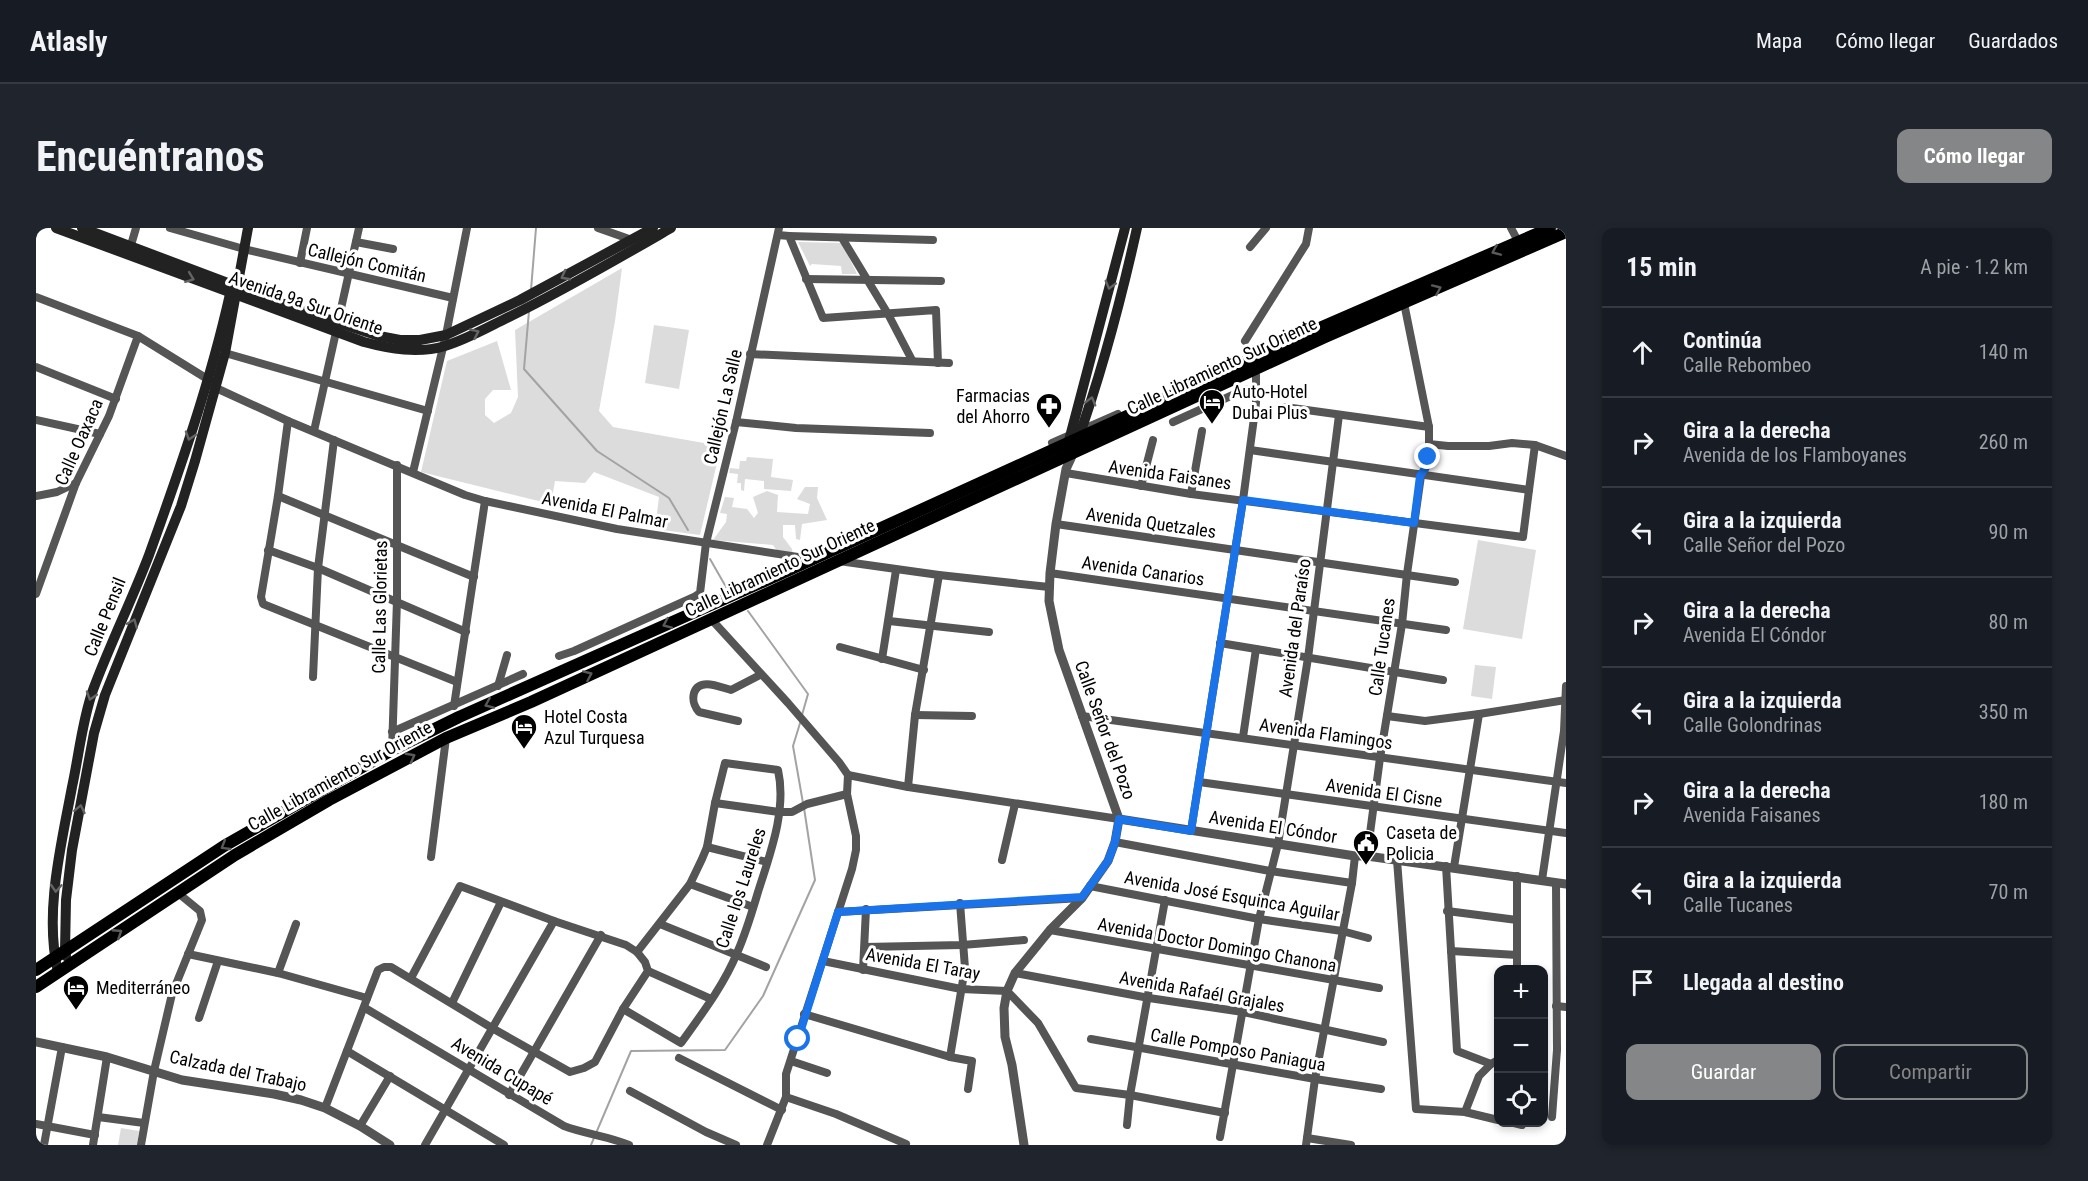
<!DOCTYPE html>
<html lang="es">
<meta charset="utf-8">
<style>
:root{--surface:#171b24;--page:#20242c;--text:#f1f3f6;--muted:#9ea1a6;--line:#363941;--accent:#858687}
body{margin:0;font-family:"Roboto Condensed",sans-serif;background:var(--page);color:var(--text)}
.controls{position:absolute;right:18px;bottom:18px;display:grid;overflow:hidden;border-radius:12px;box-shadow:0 3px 9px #0003}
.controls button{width:54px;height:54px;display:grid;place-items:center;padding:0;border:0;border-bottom:2px solid var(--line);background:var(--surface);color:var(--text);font:30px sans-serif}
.stop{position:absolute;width:18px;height:18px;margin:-14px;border:4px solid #1a73e8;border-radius:50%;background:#fff}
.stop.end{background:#1a73e8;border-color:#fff;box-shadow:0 2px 6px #0008}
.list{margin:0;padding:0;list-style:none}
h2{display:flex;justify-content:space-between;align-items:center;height:78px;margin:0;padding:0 24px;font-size:26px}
h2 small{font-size:20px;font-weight:400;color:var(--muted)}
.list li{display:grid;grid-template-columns:39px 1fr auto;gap:18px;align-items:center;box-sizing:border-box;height:90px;padding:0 24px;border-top:2px solid var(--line)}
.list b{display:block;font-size:22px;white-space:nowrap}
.list p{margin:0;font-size:20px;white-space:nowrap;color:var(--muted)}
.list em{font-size:20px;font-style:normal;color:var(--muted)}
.actions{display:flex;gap:12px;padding:18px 24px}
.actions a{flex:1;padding:14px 0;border:2px solid var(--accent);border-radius:12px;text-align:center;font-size:21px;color:var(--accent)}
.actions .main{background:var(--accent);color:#fff}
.icon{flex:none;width:33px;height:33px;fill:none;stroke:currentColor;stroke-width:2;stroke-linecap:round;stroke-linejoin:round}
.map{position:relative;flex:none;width:1530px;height:917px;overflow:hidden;border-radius:12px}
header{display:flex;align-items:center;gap:36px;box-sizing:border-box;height:84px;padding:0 30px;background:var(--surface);border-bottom:2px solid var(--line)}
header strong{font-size:28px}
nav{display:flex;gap:33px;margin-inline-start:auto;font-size:21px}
.intro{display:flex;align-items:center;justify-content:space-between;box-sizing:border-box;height:144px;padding:0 36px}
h1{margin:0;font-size:42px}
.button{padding:15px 27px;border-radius:12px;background:var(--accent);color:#fff;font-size:21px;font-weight:700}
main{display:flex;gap:36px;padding:0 36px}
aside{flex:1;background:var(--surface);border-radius:12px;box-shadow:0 3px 9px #0003}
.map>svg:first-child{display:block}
.green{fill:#dcdcdc}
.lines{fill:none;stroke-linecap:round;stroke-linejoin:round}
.stream{stroke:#a3a3a3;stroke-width:2}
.minor{stroke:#555;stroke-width:8}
.tertiary{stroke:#555;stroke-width:9}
.secondary{stroke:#222;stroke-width:10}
.primary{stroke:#000;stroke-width:12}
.oneway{stroke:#595959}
.oneway2{stroke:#646464}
.route{stroke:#1a73e8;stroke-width:8}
.labels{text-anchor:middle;stroke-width:6;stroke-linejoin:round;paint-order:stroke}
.street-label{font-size:18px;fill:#000;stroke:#fff}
.poi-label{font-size:18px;fill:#000;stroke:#fff;text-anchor:start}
</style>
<header>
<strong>Atlasly</strong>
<nav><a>Mapa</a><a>Cómo llegar</a><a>Guardados</a></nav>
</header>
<div class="intro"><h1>Encuéntranos</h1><a class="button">Cómo llegar</a></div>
<main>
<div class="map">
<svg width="1530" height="917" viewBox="0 0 1530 917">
<rect width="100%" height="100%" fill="#fff"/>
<g class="green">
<polygon points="762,14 806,15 821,46 806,46 805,38 776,36 774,38"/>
<polygon points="586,40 579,93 563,183 577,199 685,218 664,307 619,301 623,269 558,244 549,255 519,253 515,276 385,244 411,133 461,113 475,162 457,162 449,171 449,187 458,195 475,185 482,169 479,102"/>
<polygon points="618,97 653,102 643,161 609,155"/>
<polygon points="711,229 737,231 735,249 757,252 755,263 728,261 728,253 709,251 708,263 705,262 705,255 701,255 702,246 693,245 694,240 703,241 704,233 710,233"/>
<polygon points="769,259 782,259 781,270 791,292 766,296 764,312 760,311 759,297 747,297 747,309 756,321 758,333 750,336 737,317 677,312 690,294 691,286 684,285 689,269 698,270 696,279 711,281 718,290 722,285 717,269 731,263 742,267 741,284 772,286 774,276 761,271"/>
<polygon points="1442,312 1500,322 1486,411 1427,401"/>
<polygon points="1439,437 1460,439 1456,471 1435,468"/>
<polygon points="85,900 103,903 101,917 82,917"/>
</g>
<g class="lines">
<g class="stream">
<polyline points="495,62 500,0"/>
<polyline points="493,83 488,141 561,223 633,270 652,302"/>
<polyline points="674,331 690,359"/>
<polyline points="712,383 772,466 766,487"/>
<polyline points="765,492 757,518 767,575"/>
<polyline points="555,917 595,823 689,822 727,768 779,652 768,580"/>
</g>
<g class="minor">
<polyline points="134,0 208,21 417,70"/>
<polyline points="562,0 596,12"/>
<polyline points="1475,0 1484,17"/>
<polyline points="742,7 753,8 787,90 900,82 902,135"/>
<polyline points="753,8 897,12"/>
<polyline points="806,10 852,86 876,132"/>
<polyline points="320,14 357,21"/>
<polyline points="95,17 100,0"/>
<polyline points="1214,19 1230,0"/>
<polyline points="264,35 271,0"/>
<polyline points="770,51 905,53"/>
<polyline points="0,69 102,108 173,152 180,160 252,193 429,267 449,273 581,301 775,331"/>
<polyline points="1368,75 1393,199 1393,216 1412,218 1453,218 1476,215 1499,217 1530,228"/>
<polyline points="302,94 323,0"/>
<polyline points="1209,113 1270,16 1273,0"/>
<polyline points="189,125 392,183"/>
<polyline points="714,126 913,135"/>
<polyline points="0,139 80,171"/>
<polyline points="1249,179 1393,199"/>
<polyline points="0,192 64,206"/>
<polyline points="252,193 242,268 225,369 227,376 421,454"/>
<polyline points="700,194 760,200 894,205"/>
<polyline points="1137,194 1210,161 1220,161"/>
<polyline points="278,203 300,104"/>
<polyline points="1016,215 1082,186"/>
<polyline points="1214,222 1493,262 1499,217"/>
<polyline points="377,244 410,107 431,0"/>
<polyline points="1030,245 1155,266 1487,309 1493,262"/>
<polyline points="1105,258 1117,212"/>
<polyline points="1155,266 1166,203"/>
<polyline points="0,268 21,264 40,255"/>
<polyline points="242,268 438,349"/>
<polyline points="1020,296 1419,354"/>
<polyline points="232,322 282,340 430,404"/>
<polyline points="803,333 903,347 1013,359"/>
<polyline points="1014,345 1410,402"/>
<polyline points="0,366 40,255 73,188 102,108"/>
<polyline points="675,391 752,475 803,534 812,547 811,566 820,608 820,622 816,641 750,846 750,869 731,917"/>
<polyline points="853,393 953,404"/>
<polyline points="1184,415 1407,452"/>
<polyline points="804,419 888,442"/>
<polyline points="523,428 538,423 658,369 664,365 670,315 700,194 743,0"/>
<polyline points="846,431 860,342"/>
<polyline points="277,449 282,340 298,212"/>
<polyline points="462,458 471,427"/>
<polyline points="418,478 449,273"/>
<polyline points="879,487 936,488"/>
<polyline points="1046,488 1530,555"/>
<polyline points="1351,488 1389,493 1443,486 1530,472"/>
<path d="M702,493l-39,-9c-5,-6 -7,-11 -5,-19 5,-16 26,-6 37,-3l29,-15"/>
<polyline points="356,504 487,446"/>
<polyline points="1207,509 1220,421"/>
<polyline points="356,522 361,372 361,237"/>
<polyline points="812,547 872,559 1083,591"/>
<polyline points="1163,554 1530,605"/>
<polyline points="872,559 879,487 903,347"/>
<polyline points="679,575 743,584 756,584 771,576 811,566"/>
<polyline points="1155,603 1207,272 1220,175 1220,147"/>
<polyline points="1079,614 1234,643 1316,655"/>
<polyline points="671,619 731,634"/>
<polyline points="1331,628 1344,530 1366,396 1371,346 1385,248 1390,239 1393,216"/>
<polyline points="395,629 410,510"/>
<polyline points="966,632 979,576"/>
<polyline points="1361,632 1380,881 1429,884 1462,892"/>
<polyline points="1410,638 1421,823 1455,836 1462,832"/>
<polyline points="1418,639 1443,486"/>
<polyline points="1506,652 1528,503 1530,458"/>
<polyline points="654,656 717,679"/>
<polyline points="1054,658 1223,691 1306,703 1332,710"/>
<polyline points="1411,683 1481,692"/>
<polyline points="802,684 1046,670"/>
<polyline points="624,696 730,739"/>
<polyline points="1014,702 1343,760"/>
<polyline points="829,719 926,717 988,712"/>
<polyline points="1415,723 1481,727"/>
<polyline points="152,726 242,745 331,770"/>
<polyline points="787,733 925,761 971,763 1002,795 1040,860 1094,867 1189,885"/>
<polyline points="827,742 830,681"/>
<polyline points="1481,742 1481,648"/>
<polyline points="612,743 675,771"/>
<polyline points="242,745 260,696"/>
<polyline points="979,745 1113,770 1207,784 1347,814"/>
<polyline points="416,775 465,674"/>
<polyline points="1520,778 1530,779"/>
<path d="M329,780l199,118c21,8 44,10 65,19"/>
<path d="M587,781l58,34c20,-28 43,-58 56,-90 9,-20 15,-41 21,-61 12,-38 29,-82 20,-122l-53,-7 -10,40 -8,44 -5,12 -12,25 -53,68"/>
<polyline points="768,786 914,829 936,833 932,861"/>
<polyline points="163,790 182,733"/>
<polyline points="1055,811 1279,851 1345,861"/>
<polyline points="311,823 468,917"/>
<polyline points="914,829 929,740 924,675"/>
<polyline points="643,830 746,882"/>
<polyline points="755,833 791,845"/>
<polyline points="594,863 670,904 700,917"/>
<polyline points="473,867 565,707"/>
<polyline points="750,869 800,886 870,916"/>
<polyline points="289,880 342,742 348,739 355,739 456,800 534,844 548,840 559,834 587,781 612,743 609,734 601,724 590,717 518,693 424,658 375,750"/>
<polyline points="1429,884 1443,848 1455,836"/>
<polyline points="62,889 108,895"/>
<polyline points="1516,889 1521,822 1520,655"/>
<polyline points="1474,894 1486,897"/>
<polyline points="0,896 59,907"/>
<polyline points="1091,897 1094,867 1129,672"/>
<polyline points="324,898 354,848"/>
<polyline points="1184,909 1223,691 1242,616 1272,430 1303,187"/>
<polyline points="1271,910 1315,917"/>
<polyline points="8,917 26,819"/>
<polyline points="57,917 71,829"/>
<polyline points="105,917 118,843 136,766 166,692 164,683 142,665"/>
<polyline points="389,917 518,693"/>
<polyline points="1270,917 1279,851 1316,655 1319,628"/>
</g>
<g class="tertiary">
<polyline points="1083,591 1319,628 1331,628 1530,656"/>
<polyline points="0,814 71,829 146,852 238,866 265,872 289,880 324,898 354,917"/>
<polyline points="988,917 976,837 969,809 968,780 971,763 979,745 1014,702 1046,670 1072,633 1079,614 1083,591 1023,422 1013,373 1014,345 1020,296 1030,241 1036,228"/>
</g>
<g class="secondary">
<path d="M20,0l308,114c26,7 54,12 81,4 23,-7 45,-20 66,-30 55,-27 108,-58 160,-88"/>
<polyline points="46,0 261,81 343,108 364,112 384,112 410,107 484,72 617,0"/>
<path d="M1041,214c25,-70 44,-142 60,-214"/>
<polyline points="1031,220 1089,0"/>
<polyline points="30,728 29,723 30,672 36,622 58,505 69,467 145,278 159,233 189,125 212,0"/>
<path d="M22,744c-14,-59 3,-126 14,-185 7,-32 10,-66 21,-97 17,-46 39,-90 56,-135 31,-86 61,-172 81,-261l6,-9"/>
</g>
<g class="primary">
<polyline points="0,742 188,618 356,522 423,489 742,347 1286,99 1514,0"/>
<polyline points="0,759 199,627 293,572 410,510 495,474 1289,109 1530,4"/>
</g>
</g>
<defs><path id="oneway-chevron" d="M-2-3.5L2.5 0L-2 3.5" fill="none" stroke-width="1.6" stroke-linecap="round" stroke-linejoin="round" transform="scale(1.5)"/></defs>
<g class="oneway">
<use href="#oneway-chevron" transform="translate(1460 23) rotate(157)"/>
<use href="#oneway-chevron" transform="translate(1401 61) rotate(-24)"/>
<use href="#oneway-chevron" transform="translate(631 396) rotate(156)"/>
<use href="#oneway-chevron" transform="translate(552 447) rotate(-24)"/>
<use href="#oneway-chevron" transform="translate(453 476) rotate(157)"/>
<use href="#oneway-chevron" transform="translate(375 529) rotate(-28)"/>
<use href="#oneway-chevron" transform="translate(189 618) rotate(149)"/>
<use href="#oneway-chevron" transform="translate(82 705) rotate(-33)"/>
</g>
<g class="oneway2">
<use href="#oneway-chevron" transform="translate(529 48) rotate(152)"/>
<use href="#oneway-chevron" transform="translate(154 50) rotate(21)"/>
<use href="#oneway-chevron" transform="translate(1074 57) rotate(105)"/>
<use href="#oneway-chevron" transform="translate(439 105) rotate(-25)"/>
<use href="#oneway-chevron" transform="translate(1055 173) rotate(-74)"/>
<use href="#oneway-chevron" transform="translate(154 208) rotate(108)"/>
<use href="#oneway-chevron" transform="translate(97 395) rotate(-68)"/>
<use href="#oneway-chevron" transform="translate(55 468) rotate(108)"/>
<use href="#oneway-chevron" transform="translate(44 581) rotate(-78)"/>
<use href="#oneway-chevron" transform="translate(20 660) rotate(93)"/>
</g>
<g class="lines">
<polyline class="route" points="762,811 802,684 1046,669 1072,633 1079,614 1083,591 1155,603 1207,272 1378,295 1384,248 1390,239 1392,229"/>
</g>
<defs>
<g id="hotel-pin" transform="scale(1.35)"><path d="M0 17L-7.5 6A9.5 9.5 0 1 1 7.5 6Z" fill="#000" stroke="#fff"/><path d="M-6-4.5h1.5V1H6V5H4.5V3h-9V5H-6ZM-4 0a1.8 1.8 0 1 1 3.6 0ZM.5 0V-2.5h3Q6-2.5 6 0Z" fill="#fff"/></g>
<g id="pharmacy-pin" transform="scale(1.35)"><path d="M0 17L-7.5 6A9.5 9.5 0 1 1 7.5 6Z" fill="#000" stroke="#fff"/><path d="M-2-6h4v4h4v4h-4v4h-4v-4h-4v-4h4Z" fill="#fff"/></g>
<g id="civic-pin" transform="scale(1.35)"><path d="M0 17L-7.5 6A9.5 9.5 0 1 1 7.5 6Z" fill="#000" stroke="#fff"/><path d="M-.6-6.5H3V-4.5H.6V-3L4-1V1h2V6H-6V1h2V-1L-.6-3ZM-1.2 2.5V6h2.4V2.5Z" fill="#fff"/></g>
</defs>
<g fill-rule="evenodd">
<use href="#hotel-pin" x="1176" y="174"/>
<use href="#pharmacy-pin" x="1013" y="178"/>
<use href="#hotel-pin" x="488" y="499"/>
<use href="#civic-pin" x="1330" y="615"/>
<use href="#hotel-pin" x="40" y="760"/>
</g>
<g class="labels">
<g class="street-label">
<text transform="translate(331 35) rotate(13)" y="6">Callejón Comitán</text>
<text transform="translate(270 75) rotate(19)" y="6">Avenida 9a Sur Oriente</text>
<text transform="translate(1186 138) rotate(-25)" y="6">Calle Libramiento Sur Oriente</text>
<text transform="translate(687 179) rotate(-77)" y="6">Callejón La Salle</text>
<text transform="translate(43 214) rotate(-66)" y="6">Calle Oaxaca</text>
<text transform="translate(1134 247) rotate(8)" y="6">Avenida Faisanes</text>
<text transform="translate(569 282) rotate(11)" y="6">Avenida El Palmar</text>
<text transform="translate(1115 295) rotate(8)" y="6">Avenida Quetzales</text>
<text transform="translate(744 340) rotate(-25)" y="6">Calle Libramiento Sur Oriente</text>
<text transform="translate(1107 343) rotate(8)" y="6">Avenida Canarios</text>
<text transform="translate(344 379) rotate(-89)" y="6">Calle Las Glorietas</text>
<text transform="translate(69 389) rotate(-68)" y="6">Calle Pensil</text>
<text transform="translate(1259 400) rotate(-82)" y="6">Avenida del Paraíso</text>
<text transform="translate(1346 419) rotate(-82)" y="6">Calle Tucanes</text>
<text transform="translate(1069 502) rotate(70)" y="6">Calle Señor del Pozo</text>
<text transform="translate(1290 506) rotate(8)" y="6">Avenida Flamingos</text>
<text transform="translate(304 548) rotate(-29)" y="6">Calle Libramiento Sur Oriente</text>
<text transform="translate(1348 565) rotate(8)" y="6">Avenida El Cisne</text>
<text transform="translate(1237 599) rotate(9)" y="6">Avenida El Cóndor</text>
<text transform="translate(705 660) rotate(-72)" y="6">Calle los Laureles</text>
<text transform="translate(1196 668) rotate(10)" y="6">Avenida José Esquinca Aguilar</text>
<text transform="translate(1181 717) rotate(10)" y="6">Avenida Doctor Domingo Chanona</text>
<text transform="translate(887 736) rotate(10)" y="6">Avenida El Taray</text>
<text transform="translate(1166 764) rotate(10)" y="6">Avenida Rafaél Grajales</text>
<text transform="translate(1202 822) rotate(10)" y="6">Calle Pomposo Paniagua</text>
<text transform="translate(202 843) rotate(12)" y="6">Calzada del Trabajo</text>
<text transform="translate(466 843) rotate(31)" y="6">Avenida Cupapé</text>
</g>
<g class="poi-label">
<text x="1196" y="170">Auto-Hotel<tspan x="1196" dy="21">Dubai Plus</tspan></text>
<text x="994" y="174" text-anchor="end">Farmacias<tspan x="994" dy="21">del Ahorro</tspan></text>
<text x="508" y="495">Hotel Costa<tspan x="508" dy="21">Azul Turquesa</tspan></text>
<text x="1350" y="611">Caseta de<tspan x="1350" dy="21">Policia</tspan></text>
<text x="60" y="766">Mediterráneo</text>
</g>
</g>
</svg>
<div class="controls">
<button>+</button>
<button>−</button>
<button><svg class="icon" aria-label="locate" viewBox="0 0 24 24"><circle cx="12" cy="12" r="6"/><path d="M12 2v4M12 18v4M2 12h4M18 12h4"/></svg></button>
</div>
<div class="stop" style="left:762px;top:811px"></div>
<div class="stop end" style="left:1392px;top:229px"></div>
</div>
<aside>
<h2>15 min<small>A pie · 1.2 km</small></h2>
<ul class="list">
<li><svg class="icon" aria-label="ahead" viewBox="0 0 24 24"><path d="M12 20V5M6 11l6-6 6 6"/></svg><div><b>Continúa</b><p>Calle Rebombeo</p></div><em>140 m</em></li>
<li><svg class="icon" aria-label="right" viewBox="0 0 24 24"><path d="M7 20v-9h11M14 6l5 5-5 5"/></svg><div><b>Gira a la derecha</b><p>Avenida de los Flamboyanes</p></div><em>260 m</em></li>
<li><svg class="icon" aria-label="left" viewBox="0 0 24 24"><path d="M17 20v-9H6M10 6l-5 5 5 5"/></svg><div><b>Gira a la izquierda</b><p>Calle Señor del Pozo</p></div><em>90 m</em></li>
<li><svg class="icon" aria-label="right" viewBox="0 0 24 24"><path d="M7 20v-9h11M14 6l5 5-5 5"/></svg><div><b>Gira a la derecha</b><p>Avenida El Cóndor</p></div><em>80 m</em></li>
<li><svg class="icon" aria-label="left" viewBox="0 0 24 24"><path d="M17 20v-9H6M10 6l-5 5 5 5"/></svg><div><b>Gira a la izquierda</b><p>Calle Golondrinas</p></div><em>350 m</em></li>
<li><svg class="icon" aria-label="right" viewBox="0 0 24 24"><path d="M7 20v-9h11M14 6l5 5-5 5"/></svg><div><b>Gira a la derecha</b><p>Avenida Faisanes</p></div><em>180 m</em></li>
<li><svg class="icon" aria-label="left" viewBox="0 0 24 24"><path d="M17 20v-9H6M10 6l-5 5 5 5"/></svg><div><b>Gira a la izquierda</b><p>Calle Tucanes</p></div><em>70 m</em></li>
<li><svg class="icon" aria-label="arrive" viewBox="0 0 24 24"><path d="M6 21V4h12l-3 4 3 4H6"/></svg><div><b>Llegada al destino</b></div></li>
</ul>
<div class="actions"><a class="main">Guardar</a><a>Compartir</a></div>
</aside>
</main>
